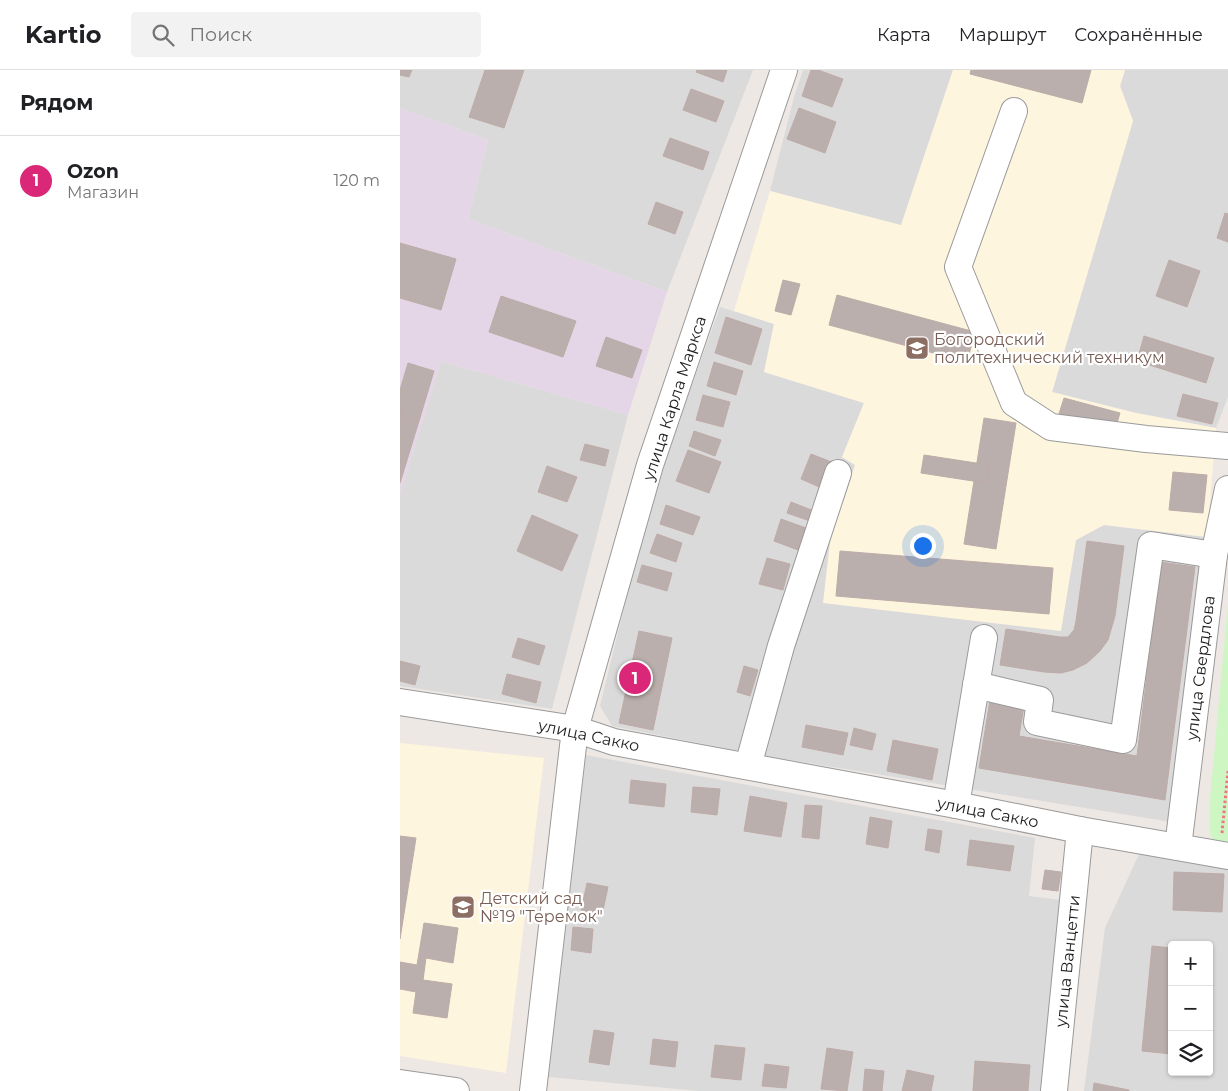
<!DOCTYPE html>
<html lang="ru">
<meta charset="utf-8">
<style>
:root{--surface:#fff;--page:#f2f2f2;--text:#202124;--muted:#757577;--line:#e0e0e0;--accent:#db2777}
body{margin:0;font-family:Montserrat,sans-serif;background:var(--page);color:var(--text)}
.controls{position:absolute;right:15px;bottom:15px;display:grid;overflow:hidden;border-radius:5px;box-shadow:0 1px 4px #0004}
.controls button{width:45px;height:45px;display:grid;place-items:center;padding:0;border:0;border-bottom:1px solid var(--line);background:var(--surface);color:var(--text);font:25px sans-serif}
.you{position:absolute;left:522px;top:475px;width:18px;height:18px;margin:-12px;border:4px solid #fff;border-radius:50%;background:#1a73e8;box-shadow:0 0 0 8px #1a73e833}
.badge{display:grid;place-items:center;width:32px;height:32px;border-radius:50%;background:var(--accent);color:#fff;font-size:16px;font-weight:700}
.pin{position:absolute;translate:-50% -50%;border:2px solid #fff;box-shadow:0 1px 5px #0006}
.list{margin:0;padding:0;list-style:none}
h2{display:flex;justify-content:space-between;align-items:center;height:65px;margin:0;padding:0 20px;font-size:21px}
h2 small{font-size:16px;font-weight:400;color:var(--muted)}
.list li{display:grid;grid-template-columns:32px 1fr auto;gap:15px;align-items:center;box-sizing:border-box;height:90px;padding:0 20px;border-top:1px solid var(--line)}
.list b{display:block;font-size:19px;white-space:nowrap}
.list p{margin:0;font-size:16px;white-space:nowrap;color:var(--muted)}
.list em{font-size:16px;font-style:normal;color:var(--muted)}
.icon{flex:none;width:28px;height:28px;fill:none;stroke:currentColor;stroke-width:2;stroke-linecap:round;stroke-linejoin:round}
.map{position:relative;flex:none;width:828px;height:1021px;overflow:hidden}
header{display:flex;align-items:center;gap:30px;box-sizing:border-box;height:70px;padding:0 25px;background:var(--surface);border-bottom:1px solid var(--line)}
header strong{font-size:24px}
nav{display:flex;gap:28px;margin-inline-start:auto;font-size:18px}
.search{width:350px;height:45px;background:var(--page);display:flex;align-items:center;gap:12px;box-sizing:border-box;padding:0 18px;border-radius:5px;color:var(--muted);font-size:19px}
main{display:flex}
aside{flex:1;background:var(--surface)}
.map>svg:first-child{display:block}
.residential{fill:#dbdadb;fill-rule:evenodd}
.industrial{fill:#e5d6e7}
.education{fill:#fdf5de}
.park{fill:#cdf6c3}
.building{fill:#baafad;stroke:#bfaba7}
.lines{fill:none;stroke-linecap:round;stroke-linejoin:round}
.minor-casing{stroke:#9a9a9a;stroke-width:28}
.path{stroke:#f17287;stroke-width:3;stroke-dasharray:2.5 2.5;stroke-linecap:butt}
.minor{stroke:#fff;stroke-width:26}
.labels{text-anchor:middle;stroke-width:4.5;stroke-linejoin:round;paint-order:stroke}
.education-label{font-size:16px;fill:#785e54;stroke:#fff;text-anchor:start}
.street-label{font-size:16px;fill:#1d1d1d;stroke:#fff}
</style>
<header>
<strong>Kartio</strong>
<div class="search"><svg class="icon" aria-label="search" viewBox="0 0 24 24"><circle cx="10" cy="10" r="6"/><path d="M15 15l6 6"/></svg>Поиск</div>
<nav><a>Карта</a><a>Маршрут</a><a>Сохранённые</a></nav>
</header>
<main>
<aside>
<h2>Рядом<small></small></h2>
<ul class="list">
<li><span class="badge">1</span><div><b>Ozon</b><p>Магазин</p></div><em>120 m</em></li>
</ul>
</aside>
<div class="map">
<svg width="828" height="1021" viewBox="0 0 828 1021">
<rect width="100%" height="100%" fill="#eee8e4"/>
<g class="residential">
<polygon points="0,0 353,0 267,222 68,149 88,70 0,38"/>
<polygon points="403,0 553,0 501,156 370,121 394,27"/>
<polygon points="725,0 828,0 828,327 816,358 736,343 652,322 733,51 720,16"/>
<polygon points="320,237 374,254 364,302 464,333 442,387 455,395 430,472 676,470 703,455 807,467 771,752 359,685 212,656 200,636 250,431"/>
<polygon points="41,291 228,345 152,639 0,616 0,424"/>
<polygon points="186,685 635,768 629,826 662,830 640,1021 299,1021 148,1007"/>
<path d="M740,782l88,14v225h-144l21,-163zM772,875h37v127h-37z"/>
</g>
<polygon class="industrial" points="0,38 88,70 68,149 267,222 228,345 41,291 0,424"/>
<g class="education">
<polygon points="553,0 725,0 720,16 733,51 652,322 736,343 816,358 807,467 704,455 676,470 661,561 423,533 430,472 455,395 442,387 464,333 364,302 374,254 334,241 370,121 501,155"/>
<polygon points="0,673 144,688 106,1003 0,986"/>
</g>
<polygon class="park" points="828,534 828,779 814,772 810,763 810,728"/>
<g class="building">
<polygon points="0,0 12,0 9,7 0,5"/>
<polygon points="85,0 124,0 104,58 69,47"/>
<polygon points="297,0 327,0 323,12 296,2"/>
<polygon points="411,0 418,0 443,9 432,37 402,26"/>
<polygon points="571,0 691,0 682,33 570,4"/>
<polygon points="291,19 324,31 316,52 283,40"/>
<polygon points="399,38 436,52 425,83 387,69"/>
<polygon points="270,68 309,82 303,100 263,86"/>
<polygon points="256,132 283,142 275,164 248,154"/>
<polygon points="825,143 828,144 828,172 817,168"/>
<polygon points="0,173 56,189 41,240 0,228"/>
<polygon points="769,190 800,201 787,237 756,226"/>
<polygon points="383,210 400,214 391,245 375,241"/>
<polygon points="437,225 575,262 567,292 429,255"/>
<polygon points="101,226 176,251 163,287 89,262"/>
<polygon points="326,247 362,259 351,295 315,283"/>
<polygon points="744,266 814,288 806,313 737,291"/>
<polygon points="206,267 242,280 232,308 196,296"/>
<polygon points="314,292 343,301 336,325 307,316"/>
<polygon points="8,293 34,301 19,351 0,345 0,320"/>
<polygon points="783,324 818,333 812,354 777,346"/>
<polygon points="303,325 330,332 323,357 296,350"/>
<polygon points="664,328 720,343 714,363 658,347"/>
<polygon points="0,345 19,351 0,413"/>
<polygon points="584,348 616,353 596,479 564,474"/>
<polygon points="294,361 321,370 315,386 289,376"/>
<polygon points="185,374 209,380 205,396 180,390"/>
<polygon points="288,380 321,392 309,423 276,411"/>
<polygon points="411,384 434,393 424,419 401,409"/>
<polygon points="524,385 589,395 586,413 521,403"/>
<polygon points="147,396 177,407 167,432 138,422"/>
<polygon points="773,402 807,405 803,443 769,440"/>
<polygon points="391,432 414,441 410,451 387,443"/>
<polygon points="266,435 300,447 293,465 260,454"/>
<polygon points="132,445 178,465 162,501 117,481"/>
<polygon points="381,449 406,458 398,480 374,471"/>
<polygon points="257,464 282,473 276,492 250,483"/>
<polygon points="687,471 724,476 715,546 708,570 700,581 687,593 673,600 661,603 644,602 600,595 606,559 660,567 668,567 674,560 676,551"/>
<polygon points="440,481 653,498 649,544 436,526"/>
<polygon points="367,488 390,494 383,520 359,514"/>
<polygon points="761,492 795,497 765,730 579,698 590,630 624,636 619,666 737,686"/>
<polygon points="242,495 272,503 267,521 237,512"/>
<polygon points="239,561 272,568 253,660 219,653"/>
<polygon points="118,568 145,576 139,595 112,587"/>
<polygon points="0,591 20,596 15,615 0,611"/>
<polygon points="344,596 358,600 350,626 337,622"/>
<polygon points="107,604 141,612 136,633 102,624"/>
<polygon points="406,655 448,663 443,685 402,677"/>
<polygon points="454,658 476,664 472,680 450,675"/>
<polygon points="493,670 538,679 532,710 487,701"/>
<polygon points="231,710 266,714 264,737 229,733"/>
<polygon points="293,717 320,719 317,745 291,742"/>
<polygon points="350,726 387,733 381,767 344,761"/>
<polygon points="405,735 422,736 419,769 402,767"/>
<polygon points="470,747 492,751 488,778 466,774"/>
<polygon points="528,759 542,761 539,783 525,780"/>
<polygon points="0,766 16,768 0,869"/>
<polygon points="570,770 614,776 610,801 567,795"/>
<polygon points="645,800 661,802 658,821 642,819"/>
<polygon points="774,802 824,804 822,842 773,840"/>
<polygon points="187,813 208,817 202,845 181,841"/>
<polygon points="24,853 58,858 53,893 26,888 23,910 52,914 47,948 13,943 16,922 0,919 0,892 17,895"/>
<polygon points="173,857 193,859 191,883 171,880"/>
<polygon points="752,876 772,878 772,984 742,981"/>
<polygon points="194,960 214,963 209,995 189,992"/>
<polygon points="253,969 278,972 275,997 250,994"/>
<polygon points="315,975 345,978 341,1010 311,1007"/>
<polygon points="427,978 453,982 447,1021 421,1019"/>
<polygon points="575,991 630,995 628,1021 573,1021"/>
<polygon points="365,994 389,997 386,1018 362,1016"/>
<polygon points="465,999 484,1001 482,1021 463,1021"/>
<polygon points="507,1000 534,1006 531,1021 502,1021"/>
<polygon points="694,1013 729,1020 729,1021 693,1021"/>
</g>
<g class="lines">
<g class="minor-casing">
<g id="minor">
<polyline points="614,41 558,197 614,333 651,357 746,369 828,376"/>
<polyline points="576,615 640,630 637,652 723,670 751,475 814,485"/>
<polyline points="0,632 175,659 214,672 556,735 680,760 828,786"/>
<polyline points="348,696 381,576 438,403"/>
<polyline points="556,735 584,568"/>
<polyline points="778,777 814,485 828,419"/>
<polyline points="0,1013 56,1021"/>
<polyline points="133,1021 175,659 250,395 384,0"/>
<polyline points="654,1021 680,760"/>
</g>
</g>
<polyline class="path" points="822,763 828,701"/>
<use href="#minor" class="minor"/>
</g>
<defs>
<g id="university-square" transform="scale(1.25)"><rect x="-9" y="-9" width="18" height="18" rx="4" fill="#8d6e63" stroke="#fff"/><path d="M0-5L7-2L0 1L-7-2ZM-4 1L0 2.5L4 1V4Q0 6-4 4Z" fill="#fff"/></g>
<g id="school-square" transform="scale(1.25)"><rect x="-9" y="-9" width="18" height="18" rx="4" fill="#8d6e63" stroke="#fff"/><path d="M0-5L7-2L0 1L-7-2ZM-4 1L0 2.5L4 1V4Q0 6-4 4Z" fill="#fff"/></g>
</defs>
<g fill-rule="evenodd">
<use href="#university-square" x="517" y="278"/>
<use href="#school-square" x="63" y="837"/>
</g>
<g class="labels">
<g class="education-label">
<text x="534" y="275">Богородский<tspan x="534" dy="18">политехнический техникум</tspan></text>
<text x="80" y="834">Детский сад<tspan x="80" dy="18">№19 "Теремок"</tspan></text>
</g>
<g class="street-label">
<text transform="translate(274 328) rotate(-72)" y="6">улица Карла Маркса</text>
<text transform="translate(800 598) rotate(-83)" y="6">улица Свердлова</text>
<text transform="translate(189 665) rotate(12)" y="6">улица Сакко</text>
<text transform="translate(588 742) rotate(11)" y="6">улица Сакко</text>
<text transform="translate(667 891) rotate(-84)" y="6">улица Ванцетти</text>
</g>
</g>
</svg>
<div class="controls">
<button>+</button>
<button>−</button>
<button><svg class="icon" aria-label="layers" viewBox="0 0 24 24"><path d="M12 4l9 5-9 5-9-5zM3 14l9 5 9-5"/></svg></button>
</div>
<div class="you"></div>
<div class="pin badge" style="left:235px;top:608px">1</div>
</div>
</main>
